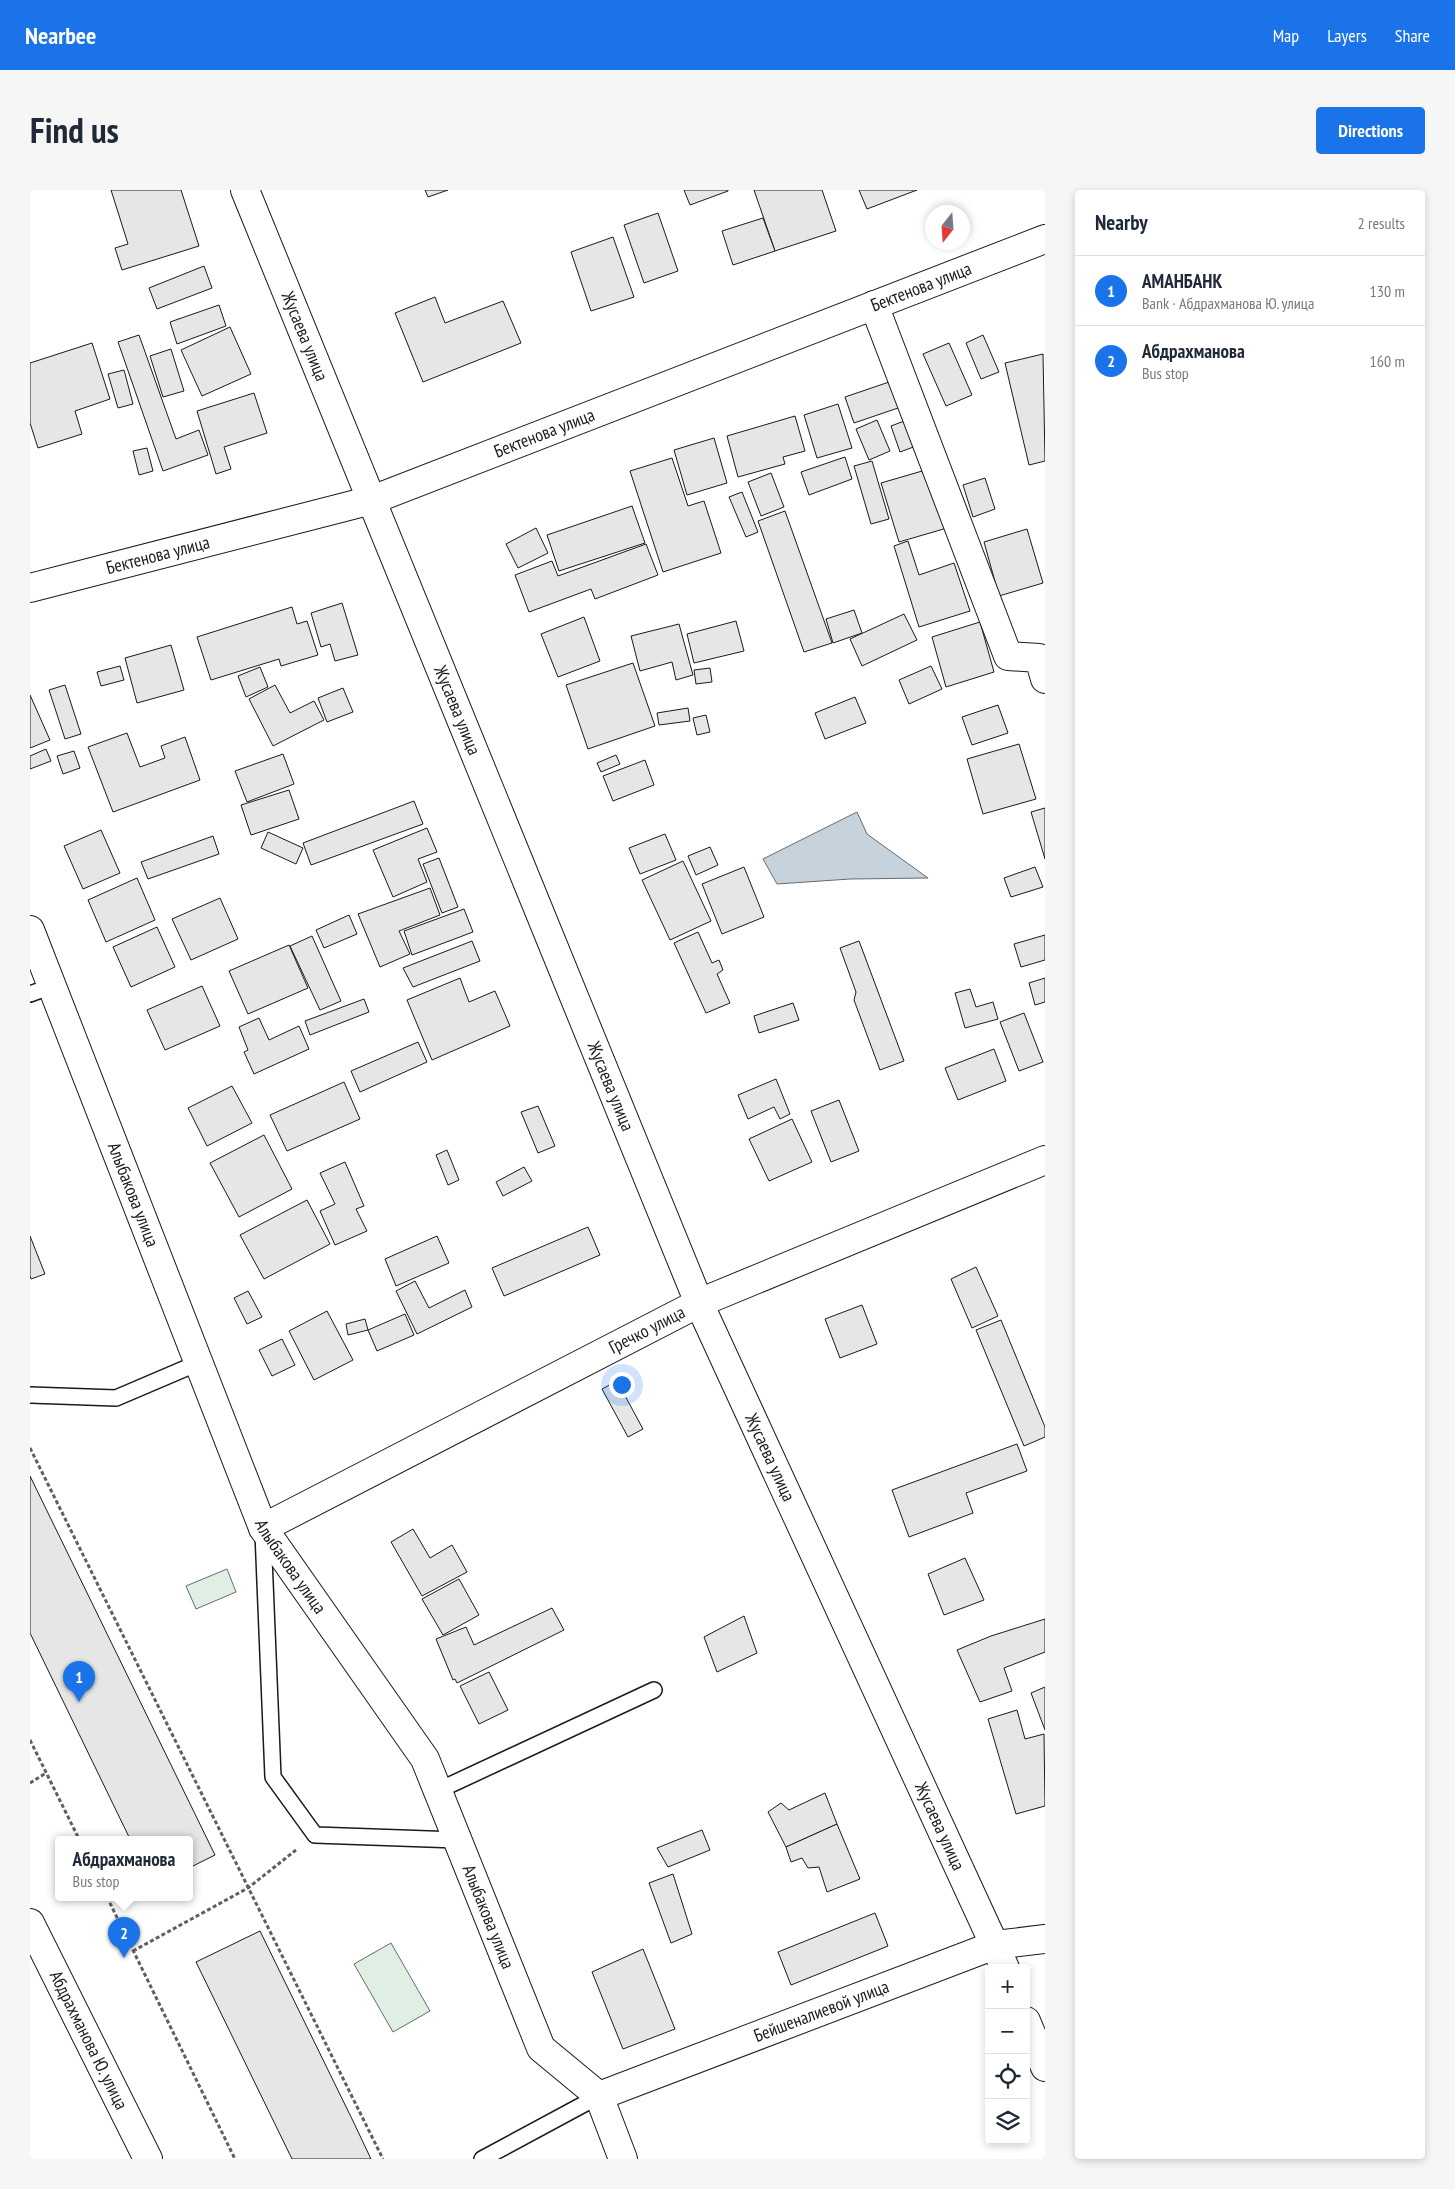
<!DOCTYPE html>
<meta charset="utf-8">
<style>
:root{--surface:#fff;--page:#f6f6f7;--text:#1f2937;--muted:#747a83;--line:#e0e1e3;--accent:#1a73e8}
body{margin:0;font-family:"PT Sans Narrow",sans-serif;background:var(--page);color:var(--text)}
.controls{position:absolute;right:15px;bottom:15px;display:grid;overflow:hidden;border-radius:5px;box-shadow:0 2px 8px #0003}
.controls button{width:45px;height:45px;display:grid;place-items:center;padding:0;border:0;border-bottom:1px solid var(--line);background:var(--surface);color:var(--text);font:25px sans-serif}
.compass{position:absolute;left:895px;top:15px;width:45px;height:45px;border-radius:50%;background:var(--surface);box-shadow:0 2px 8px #0003;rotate:197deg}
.you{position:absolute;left:591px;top:1194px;width:18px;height:18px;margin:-12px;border:4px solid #fff;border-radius:50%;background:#1a73e8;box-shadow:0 0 0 8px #1a73e833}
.badge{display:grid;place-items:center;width:32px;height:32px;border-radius:50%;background:var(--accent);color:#fff;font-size:16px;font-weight:700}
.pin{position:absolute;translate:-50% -41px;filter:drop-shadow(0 1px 2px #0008)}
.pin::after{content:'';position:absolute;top:26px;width:18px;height:15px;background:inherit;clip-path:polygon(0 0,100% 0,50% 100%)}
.popup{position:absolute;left:25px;top:1646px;width:138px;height:65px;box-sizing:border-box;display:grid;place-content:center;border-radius:5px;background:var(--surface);filter:drop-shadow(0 1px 4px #0005);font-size:16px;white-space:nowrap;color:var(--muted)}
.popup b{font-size:19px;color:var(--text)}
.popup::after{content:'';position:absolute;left:50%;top:100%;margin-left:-10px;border:10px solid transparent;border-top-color:var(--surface)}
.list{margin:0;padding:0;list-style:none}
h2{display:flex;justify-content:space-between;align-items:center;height:65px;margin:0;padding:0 20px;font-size:21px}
h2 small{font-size:16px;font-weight:400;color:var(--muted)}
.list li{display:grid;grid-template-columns:32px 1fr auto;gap:15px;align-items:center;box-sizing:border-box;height:70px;padding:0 20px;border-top:1px solid var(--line)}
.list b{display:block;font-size:19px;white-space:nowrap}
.list p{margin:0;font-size:16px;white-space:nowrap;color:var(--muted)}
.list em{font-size:16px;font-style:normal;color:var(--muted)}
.icon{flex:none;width:28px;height:28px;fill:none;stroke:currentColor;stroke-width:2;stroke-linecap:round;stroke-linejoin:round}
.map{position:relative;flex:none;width:1015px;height:1969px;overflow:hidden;border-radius:5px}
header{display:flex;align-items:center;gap:30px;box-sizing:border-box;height:70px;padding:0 25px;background:var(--accent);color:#fff}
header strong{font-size:24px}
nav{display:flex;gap:28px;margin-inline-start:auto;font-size:18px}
.intro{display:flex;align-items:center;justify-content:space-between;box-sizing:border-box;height:120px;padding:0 30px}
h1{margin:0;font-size:35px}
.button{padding:12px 22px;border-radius:5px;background:var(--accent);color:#fff;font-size:18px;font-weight:700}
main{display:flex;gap:30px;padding:0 30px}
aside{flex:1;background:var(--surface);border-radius:5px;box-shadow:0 2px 8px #0003}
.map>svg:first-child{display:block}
.green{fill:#e0efe3;stroke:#6a6a6a}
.water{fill:#c6d2dc;stroke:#6a6a6a}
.building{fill:#e6e6e6;stroke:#1a1a1a}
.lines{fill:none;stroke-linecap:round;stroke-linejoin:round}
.lane-casing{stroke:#1a1a1a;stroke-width:18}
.street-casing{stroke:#1a1a1a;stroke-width:30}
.highway-casing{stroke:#1a1a1a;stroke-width:30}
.path{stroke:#5f5f5f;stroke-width:3;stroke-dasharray:4 2.5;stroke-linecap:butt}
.lane{stroke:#fff;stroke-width:15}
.street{stroke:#fff;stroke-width:28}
.highway{stroke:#fff;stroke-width:28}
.labels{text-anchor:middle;stroke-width:4;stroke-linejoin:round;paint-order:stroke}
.street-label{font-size:18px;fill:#1a1a1a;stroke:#fff}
</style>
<header>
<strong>Nearbee</strong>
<nav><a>Map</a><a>Layers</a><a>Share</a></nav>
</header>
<div class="intro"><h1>Find us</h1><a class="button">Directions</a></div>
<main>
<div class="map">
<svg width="1015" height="1969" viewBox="0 0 1015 1969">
<rect width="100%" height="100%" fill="#fff"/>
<g class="green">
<polygon points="197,1379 206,1402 166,1419 156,1396"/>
<polygon points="361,1753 400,1821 363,1842 324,1774"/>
</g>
<polygon class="water" points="827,622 837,644 898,688 820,689 747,694 733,669"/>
<g class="building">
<polygon points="81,0 151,0 169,56 92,80 85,58 98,54"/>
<polygon points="395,0 418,0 398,7"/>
<polygon points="654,0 698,0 698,1 660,15"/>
<polygon points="724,0 792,0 806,41 745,61"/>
<polygon points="829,0 887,0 837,19"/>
<polygon points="628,23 648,81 614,93 594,35"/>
<polygon points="733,28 745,61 703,75 692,41"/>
<polygon points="583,47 604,107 561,121 541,62"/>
<polygon points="174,76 182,98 127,119 119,98"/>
<polygon points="405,107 415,133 473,111 491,153 393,192 365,123"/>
<polygon points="189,115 196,136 147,154 140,132"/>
<polygon points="200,137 221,184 172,206 151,160"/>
<polygon points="109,145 146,249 169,240 178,265 133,281 88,152"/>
<polygon points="953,145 969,182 951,189 936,153"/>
<polygon points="62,153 80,209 45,221 52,244 8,258 0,233 0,173"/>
<polygon points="919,153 942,205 916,216 893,164"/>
<polygon points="141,159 154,201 133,207 120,166"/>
<polygon points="1013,164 1015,271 999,275 975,173"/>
<polygon points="94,180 103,214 88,218 78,184"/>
<polygon points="862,191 871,217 824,233 815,207"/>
<polygon points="224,203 237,243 194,257 201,279 186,284 167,221"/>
<polygon points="808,214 822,258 787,268 774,225"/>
<polygon points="765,226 775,261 753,267 755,274 708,287 697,246"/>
<polygon points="847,230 860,261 839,270 826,239"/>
<polygon points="877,230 886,256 870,262 861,236"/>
<polygon points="684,248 697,293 657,305 644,260"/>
<polygon points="117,258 123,281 109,285 103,261"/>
<polygon points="815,267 822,289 779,305 771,282"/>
<polygon points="642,268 658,316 674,311 691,363 633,382 600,281"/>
<polygon points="842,271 859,329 841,334 824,276"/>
<polygon points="899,279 917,338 869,352 851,293"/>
<polygon points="741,283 754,317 731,326 718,292"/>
<polygon points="955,288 965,319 943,327 933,295"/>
<polygon points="712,302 728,342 716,347 699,307"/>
<polygon points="602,316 615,353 529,381 517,345"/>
<polygon points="755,321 802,453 774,462 728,331"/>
<polygon points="506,338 518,363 488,378 476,354"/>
<polygon points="997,339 1013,393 969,406 954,352"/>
<polygon points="878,351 889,385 924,373 940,421 889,437 864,356"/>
<polygon points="616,354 628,385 565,409 561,399 499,422 485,385 522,371 528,386"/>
<polygon points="312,413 328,465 305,471 300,454 291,457 281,423"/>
<polygon points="262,417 267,434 277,431 288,465 251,476 249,469 181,490 167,447"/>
<polygon points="824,420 832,443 803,453 796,429"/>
<polygon points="874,424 887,450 832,476 820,449"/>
<polygon points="554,427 570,471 528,487 511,444"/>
<polygon points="706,431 714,461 664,473 657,444"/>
<polygon points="950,432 964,482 916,497 902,447"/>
<polygon points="649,434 663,485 646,490 642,472 610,481 601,446"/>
<polygon points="141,455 154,500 107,513 95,468"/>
<polygon points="603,473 625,536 558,559 536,495"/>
<polygon points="90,476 94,490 71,496 67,482"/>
<polygon points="901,476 912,499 879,514 869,490"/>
<polygon points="230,477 238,497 216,507 208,486"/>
<polygon points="680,478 682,492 666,494 664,480"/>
<polygon points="35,495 51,544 35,549 19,500"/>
<polygon points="245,495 260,523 284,511 294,530 243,556 219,509"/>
<polygon points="313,498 323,522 297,532 288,508"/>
<polygon points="0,505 20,550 0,558"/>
<polygon points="825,507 836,533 795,549 785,523"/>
<polygon points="968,515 978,543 942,555 932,527"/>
<polygon points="658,518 660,531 629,535 627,523"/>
<polygon points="676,525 680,542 667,545 663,528"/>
<polygon points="97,543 110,577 135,568 131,556 155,547 170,590 83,622 58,557"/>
<polygon points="989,554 1006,609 953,624 937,569"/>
<polygon points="16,559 21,571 0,579 0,566"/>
<polygon points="44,561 50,578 33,584 27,566"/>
<polygon points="253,564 264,594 217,612 205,581"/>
<polygon points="586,565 590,574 571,582 567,573"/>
<polygon points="615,570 624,595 583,611 573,586"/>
<polygon points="259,600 269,629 221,645 211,615"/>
<polygon points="384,611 393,634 281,675 273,653"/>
<polygon points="1015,618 1015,669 1001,622"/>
<polygon points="397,638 407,662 388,669 397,692 363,707 343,660"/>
<polygon points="71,640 90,683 53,699 34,656"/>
<polygon points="238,642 273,658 266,674 231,658"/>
<polygon points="635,644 646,670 610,684 599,658"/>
<polygon points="183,646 189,664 118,689 111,672"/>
<polygon points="680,657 688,675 666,685 658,666"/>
<polygon points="409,668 428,717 412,723 393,674"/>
<polygon points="653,671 681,731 640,750 612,690"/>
<polygon points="714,677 734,727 692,744 672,694"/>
<polygon points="1005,677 1013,697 981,707 974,688"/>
<polygon points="107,688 125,730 76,752 58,710"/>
<polygon points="400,698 410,725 369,741 380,764 350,777 328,724"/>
<polygon points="190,708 208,749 161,770 142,729"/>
<polygon points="434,719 443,742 382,765 374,741"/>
<polygon points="319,725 327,744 294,758 286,740"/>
<polygon points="127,737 145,777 101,797 83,757"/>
<polygon points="668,742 682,773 689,770 693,780 687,784 700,813 676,823 644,753"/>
<polygon points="1015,745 1015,770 991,777 984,754"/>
<polygon points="282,746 311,811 290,820 260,756"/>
<polygon points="442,751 450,771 383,797 373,778"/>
<polygon points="829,751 874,871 850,880 824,810 826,802 810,758"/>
<polygon points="259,755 278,798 218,824 199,781"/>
<polygon points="430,788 439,812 465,801 480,836 402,870 377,810"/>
<polygon points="1015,788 1015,812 1005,815 999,793"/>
<polygon points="172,796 190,836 135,860 117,820"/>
<polygon points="940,799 946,817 963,812 968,829 935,838 925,803"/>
<polygon points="334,809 339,822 280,845 275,831"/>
<polygon points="763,813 769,830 729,843 724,826"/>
<polygon points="994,823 1013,872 989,881 970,832"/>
<polygon points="229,828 239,850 269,836 279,859 224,884 214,862 218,860 209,837"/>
<polygon points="388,852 397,872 330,902 321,881"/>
<polygon points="964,859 976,891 928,910 915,878"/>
<polygon points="746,889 760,924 750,929 744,917 718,929 708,905"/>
<polygon points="314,892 330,929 257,961 240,925"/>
<polygon points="202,896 222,933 177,956 158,918"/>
<polygon points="809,910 829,961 801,972 781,921"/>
<polygon points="508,916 525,956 508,963 491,922"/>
<polygon points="762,929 782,972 739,991 719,949"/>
<polygon points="234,945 262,999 209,1027 180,973"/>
<polygon points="417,960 429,990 418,995 406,965"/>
<polygon points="315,972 334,1016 326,1019 337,1041 305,1055 290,1021 305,1014 290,983"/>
<polygon points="494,977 502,991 473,1006 466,992"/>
<polygon points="277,1010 300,1054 234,1089 210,1045"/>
<polygon points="558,1037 570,1065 474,1106 462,1078"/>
<polygon points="0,1046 15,1084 1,1089 0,1086"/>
<polygon points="407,1046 419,1073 366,1096 355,1069"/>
<polygon points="946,1077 968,1126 942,1138 921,1089"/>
<polygon points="385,1091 399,1118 435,1100 442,1117 387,1144 366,1101"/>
<polygon points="218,1101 232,1127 217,1134 204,1108"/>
<polygon points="832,1115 847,1154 810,1168 795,1129"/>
<polygon points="297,1121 323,1170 284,1190 259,1141"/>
<polygon points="375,1124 384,1145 347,1161 338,1140"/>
<polygon points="335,1129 338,1140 318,1145 316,1134"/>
<polygon points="971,1130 1015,1237 1015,1247 994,1256 946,1140"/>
<polygon points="252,1149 265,1175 242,1186 229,1160"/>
<polygon points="587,1191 613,1239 598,1247 572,1199"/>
<polygon points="987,1254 997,1281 936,1303 943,1323 879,1347 862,1300"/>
<polygon points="0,1286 185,1665 159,1678 159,1649 100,1649 0,1443"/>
<polygon points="383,1339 400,1368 422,1355 437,1382 392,1406 361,1352"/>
<polygon points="935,1368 954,1410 914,1425 898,1384"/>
<polygon points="429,1389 449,1425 413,1445 392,1409"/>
<polygon points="522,1418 534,1440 427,1493 425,1489 423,1490 406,1449 436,1437 444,1455"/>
<polygon points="714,1426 727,1463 687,1482 674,1447"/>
<polygon points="1015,1429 1015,1462 974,1478 982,1501 950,1512 927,1460 961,1446"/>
<polygon points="459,1482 478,1520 449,1534 430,1496"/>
<polygon points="1015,1497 1015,1540 1001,1503"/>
<polygon points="987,1520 995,1549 1014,1544 1015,1616 986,1624 958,1529"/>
<polygon points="795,1603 807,1634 756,1657 738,1622 751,1613 759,1620"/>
<polygon points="807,1634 830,1689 797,1702 789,1677 778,1678 772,1668 761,1672 756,1657"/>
<polygon points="672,1640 680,1660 638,1677 627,1658"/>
<polygon points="643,1684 662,1744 641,1753 619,1693"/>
<polygon points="845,1723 858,1756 761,1795 748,1762"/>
<polygon points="230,1741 323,1931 341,1969 262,1969 166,1772"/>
<polygon points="613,1759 645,1839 593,1859 562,1782"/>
</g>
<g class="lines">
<g class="lane-casing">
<g id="lane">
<polyline points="0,804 22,796"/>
<polyline points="0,1205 86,1208 168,1173"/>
<polyline points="233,1343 243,1587 285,1645 427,1650"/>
<polyline points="407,1601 624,1500"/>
<polyline points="452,1969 569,1906"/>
</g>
</g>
<g class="street-casing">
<g id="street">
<path id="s1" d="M215,0l454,1113 306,665"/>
<polyline points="844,115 978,466 1009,468 1015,489"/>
<path id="s2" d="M0,398l342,-88 673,-261"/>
<path id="s3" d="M0,740l233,598 162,231 116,289 58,48 24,63"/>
<path id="s4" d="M233,1338l436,-225 346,-143"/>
<polyline points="996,1831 1015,1877"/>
<path id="s5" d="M569,1906l396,-151 50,-6"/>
</g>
</g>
<g class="highway-casing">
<g id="highway">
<path id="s6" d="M0,1733l118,236"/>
</g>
</g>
<g class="path">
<polyline points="0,1258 353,1969"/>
<polyline points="0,1550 49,1649"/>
<polyline points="0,1593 16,1583"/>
<polyline points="77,1707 205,1969"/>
<polyline points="103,1761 218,1698 266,1660"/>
</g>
<use href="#lane" class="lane"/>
<use href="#street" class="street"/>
<use href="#highway" class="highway"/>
</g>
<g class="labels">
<g class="street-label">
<text dy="6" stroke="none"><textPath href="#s2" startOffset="942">Бектенова улица</textPath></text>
<text dy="6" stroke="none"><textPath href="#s1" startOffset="158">Жусаева улица</textPath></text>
<text dy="6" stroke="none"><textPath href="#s2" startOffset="538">Бектенова улица</textPath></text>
<text dy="6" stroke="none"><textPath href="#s2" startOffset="132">Бектенова улица</textPath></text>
<text dy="6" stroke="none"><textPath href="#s1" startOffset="562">Жусаева улица</textPath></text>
<text dy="6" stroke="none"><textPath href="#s1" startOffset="968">Жусаева улица</textPath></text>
<text dy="6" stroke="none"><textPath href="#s3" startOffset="284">Алыбакова улица</textPath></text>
<text dy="6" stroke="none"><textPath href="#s4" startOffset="432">Гречко улица</textPath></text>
<text dy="6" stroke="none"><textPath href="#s1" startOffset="1372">Жусаева улица</textPath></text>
<text dy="6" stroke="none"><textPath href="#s3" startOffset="689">Алыбакова улица</textPath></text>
<text dy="6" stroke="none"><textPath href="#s1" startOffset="1778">Жусаева улица</textPath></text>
<text dy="6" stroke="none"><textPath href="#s3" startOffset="1094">Алыбакова улица</textPath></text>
<text dy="6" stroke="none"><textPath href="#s5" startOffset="238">Бейшеналиевой улица</textPath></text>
<text dy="6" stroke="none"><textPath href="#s6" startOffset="131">Абдрахманова Ю. улица</textPath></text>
</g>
</g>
</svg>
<div class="controls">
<button>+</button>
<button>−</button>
<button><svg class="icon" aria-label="locate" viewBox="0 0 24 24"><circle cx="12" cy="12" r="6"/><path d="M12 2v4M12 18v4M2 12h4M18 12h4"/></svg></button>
<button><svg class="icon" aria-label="layers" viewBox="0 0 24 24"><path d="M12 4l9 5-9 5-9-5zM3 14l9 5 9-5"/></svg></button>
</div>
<svg class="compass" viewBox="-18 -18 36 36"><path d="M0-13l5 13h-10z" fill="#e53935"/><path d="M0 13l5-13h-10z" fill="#747a83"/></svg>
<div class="you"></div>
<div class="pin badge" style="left:49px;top:1512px">1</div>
<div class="pin badge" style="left:94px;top:1768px">2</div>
<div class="popup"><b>Абдрахманова</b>Bus stop</div>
</div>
<aside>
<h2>Nearby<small>2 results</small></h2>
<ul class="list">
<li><span class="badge">1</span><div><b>АМАНБАНК</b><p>Bank · Абдрахманова Ю. улица</p></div><em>130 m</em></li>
<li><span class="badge">2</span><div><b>Абдрахманова</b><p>Bus stop</p></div><em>160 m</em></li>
</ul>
</aside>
</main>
